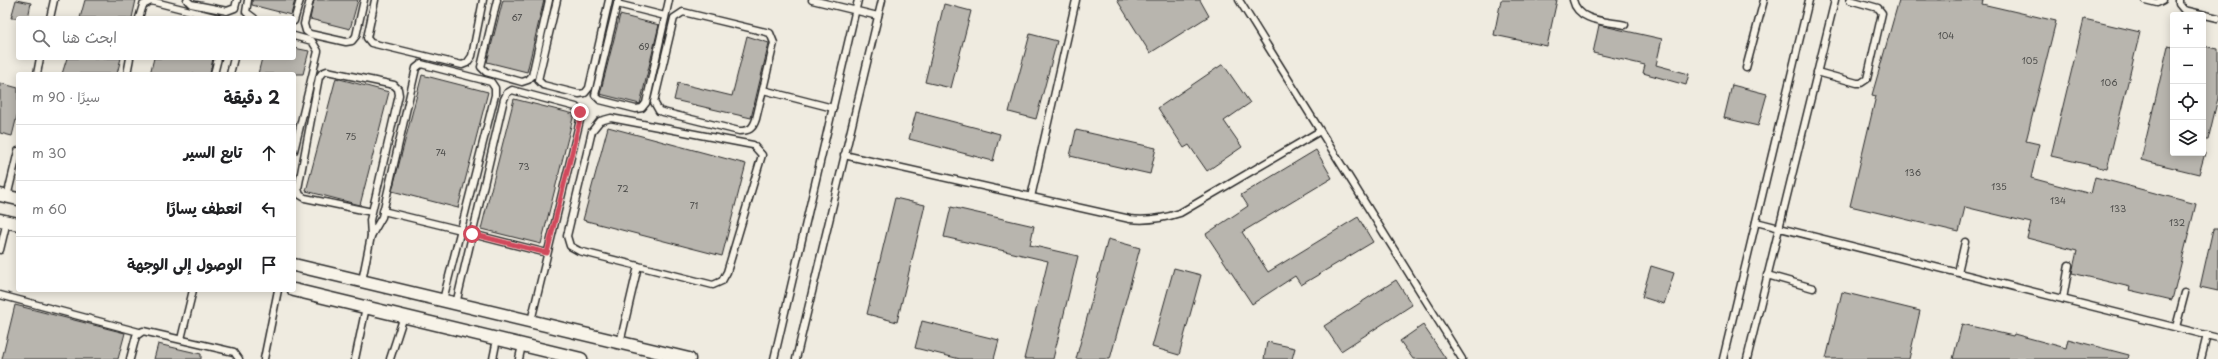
<!DOCTYPE html>
<html lang="ar">
<meta charset="utf-8">
<style>
:root{--surface:#fff;--page:#f2f2f2;--text:#202124;--muted:#757577;--line:#e0e0e0}
body{margin:0;font-family:"Playpen Sans","Playpen Sans Arabic",sans-serif;background:var(--page);color:var(--text);direction:rtl}
.controls{position:absolute;right:12px;top:12px;display:grid;overflow:hidden;border-radius:4px;box-shadow:0 2px 10px #0003}
.controls button{width:36px;height:36px;display:grid;place-items:center;padding:0;border:0;border-bottom:1px solid var(--line);background:var(--surface);color:var(--text);font:20px sans-serif}
.stop{position:absolute;width:12px;height:12px;margin:-9px;border:3px solid #d1495b;border-radius:50%;background:#fff}
.stop.end{background:#d1495b;border-color:#fff;box-shadow:0 1px 4px #0008}
.list{margin:0;padding:0;list-style:none}
h2{display:flex;justify-content:space-between;align-items:center;height:52px;margin:0;padding:0 16px;font-size:17px}
h2 small{font-size:13px;font-weight:400;color:var(--muted)}
.list li{display:grid;grid-template-columns:26px 1fr auto;gap:12px;align-items:center;box-sizing:border-box;height:56px;padding:0 16px;border-top:1px solid var(--line)}
.list b{display:block;font-size:15px;white-space:nowrap}
.list em{font-size:13px;font-style:normal;color:var(--muted)}
.icon{flex:none;width:22px;height:22px;fill:none;stroke:currentColor;stroke-width:2;stroke-linecap:round;stroke-linejoin:round}
.map{position:relative;flex:none;width:2218px;height:359px;overflow:hidden;direction:ltr}
.search{position:absolute;background:var(--surface);box-shadow:0 2px 10px #0003;left:16px;top:16px;width:280px;height:44px;display:flex;align-items:center;gap:10px;box-sizing:border-box;padding:0 14px;border-radius:4px;color:var(--muted);font-size:15px}
.panel{position:absolute;background:var(--surface);box-shadow:0 2px 10px #0003;left:16px;top:72px;width:280px;height:220px;border-radius:4px;direction:rtl}
.map>svg:first-child{display:block}
.building{fill:#b8b5ae;stroke:#2b2b2b}
.lines{fill:none;stroke-linecap:round;stroke-linejoin:round}
.lane-casing{stroke:#2b2b2b;stroke-width:9}
.street-casing{stroke:#2b2b2b;stroke-width:15}
.lane{stroke:#f7f3e8;stroke-width:6}
.street{stroke:#f7f3e8;stroke-width:12}
.route{stroke:#d1495b;stroke-width:5}
.labels{text-anchor:middle;stroke-width:3;stroke-linejoin:round;paint-order:stroke}
.number-label{font-size:9px;fill:#4e4e4c}
</style>
<div class="map">
<svg width="2218" height="359" viewBox="0 0 2218 359">
<rect width="100%" height="100%" fill="#efebe0"/>
<filter id="ink" filterUnits="userSpaceOnUse"><feTurbulence type="fractalNoise" baseFrequency=".025" numOctaves="2"/><feDisplacementMap in="SourceGraphic" scale="8" xChannelSelector="R" yChannelSelector="G"/><feConvolveMatrix kernelMatrix="1 2 1 2 8 2 1 2 1" color-interpolation-filters="sRGB"/></filter>
<g filter="url(#ink)">
<g class="building">
<polygon points="16,0 31,3 28,18 11,18"/>
<polygon points="85,0 136,0 132,18 80,18"/>
<polygon points="252,0 295,0 291,15 252,5"/>
<polygon points="314,0 358,0 350,29 310,19"/>
<polygon points="503,0 544,0 527,72 487,62"/>
<polygon points="1117,0 1200,0 1209,16 1150,53"/>
<polygon points="1501,0 1557,0 1547,46 1494,35"/>
<polygon points="1899,0 1983,0 1982,4 2056,21 2026,141 2039,144 2031,178 2091,194 2095,177 2196,204 2172,300 2129,290 2130,287 2072,273 2077,251 2027,238 2031,223 1965,207 1959,232 1850,206 1876,96 1872,95"/>
<polygon points="944,4 971,11 951,88 925,82"/>
<polygon points="620,15 659,25 640,104 600,94"/>
<polygon points="2084,19 2140,32 2107,169 2051,156"/>
<polygon points="1599,25 1662,39 1656,65 1689,74 1686,85 1643,73 1645,65 1593,53"/>
<polygon points="1030,34 1057,41 1036,119 1009,112"/>
<polygon points="747,36 769,43 751,118 674,100 678,83 732,96"/>
<polygon points="2168,46 2173,47 2173,153 2205,153 2199,174 2141,160"/>
<polygon points="2203,46 2218,49 2218,98 2208,140 2203,140"/>
<polygon points="294,48 309,51 303,74 258,74 262,58 294,58"/>
<polygon points="67,58 121,58 117,74 62,74"/>
<polygon points="154,58 213,58 210,74 150,74"/>
<polygon points="1223,64 1250,103 1224,121 1242,147 1207,171 1189,145 1184,148 1158,108"/>
<polygon points="422,75 488,92 458,208 392,191"/>
<polygon points="336,78 389,92 360,205 306,191"/>
<polygon points="0,83 18,88 18,112 12,136 0,133"/>
<polygon points="1732,85 1767,94 1758,126 1724,118"/>
<polygon points="514,99 574,114 541,244 481,229"/>
<polygon points="916,112 1000,134 993,161 909,139"/>
<polygon points="608,127 746,164 722,256 583,220"/>
<polygon points="1076,130 1156,148 1150,174 1070,156"/>
<polygon points="1316,150 1332,178 1242,232 1268,272 1358,217 1373,242 1301,285 1295,276 1252,304 1206,234 1248,206 1241,195"/>
<polygon points="895,198 925,205 897,322 867,314"/>
<polygon points="951,207 1034,226 1030,245 1078,256 1053,359 1024,359 1048,261 944,237"/>
<polygon points="2213,229 2218,229 2218,291 2200,287"/>
<polygon points="1108,239 1140,248 1110,359 1076,359"/>
<polygon points="1651,266 1674,273 1664,304 1642,297"/>
<polygon points="1174,268 1201,275 1179,355 1152,347"/>
<polygon points="1396,280 1412,305 1341,351 1324,326"/>
<polygon points="1842,292 1920,311 1909,359 1826,359"/>
<polygon points="15,305 125,333 118,359 2,359"/>
<polygon points="922,321 999,340 994,359 960,359 915,348"/>
<polygon points="1962,324 2013,336 2014,334 2066,348 2068,339 2129,355 2128,359 1953,359"/>
<polygon points="1423,325 1446,359 1413,359 1400,341"/>
<polygon points="1267,342 1295,348 1292,359 1264,359"/>
<polygon points="158,344 201,354 201,359 154,359"/>
</g>
<g class="lines">
<g class="lane-casing">
<g id="lane">
<polyline points="187,0 191,4 227,11 235,8 237,0"/>
<polyline points="248,0 246,12 254,18"/>
<polyline points="310,0 304,24 306,31 310,34 346,42 352,41 356,36 364,0"/>
<polyline points="375,0 367,38 371,43 462,65 467,63 472,56 483,0"/>
<polyline points="497,0 481,67 486,72 522,82 528,80 532,76 549,0"/>
<polyline points="557,0 538,80 543,85 579,94 585,93 589,88 609,0"/>
<polyline points="618,0 595,95 600,100 636,109 642,108 646,103 669,0"/>
<polyline points="812,0 878,16"/>
<polyline points="1239,0 1462,359"/>
<path d="M1573,0c5,22 33,21 52,25"/>
<polyline points="2145,0 2157,3 2163,0"/>
<polyline points="2179,0 2179,4 2184,10 2218,18"/>
<polyline points="617,4 665,16"/>
<path d="M683,12l87,21 4,10 -18,76c-3,10 -7,12 -17,12l-80,-20 -5,-9 20,-84z"/>
<polyline points="50,18 54,0"/>
<polyline points="139,18 143,5 151,1 218,18"/>
<polyline points="294,21 300,0"/>
<polyline points="294,36 312,41 318,51 294,151"/>
<polyline points="1746,68 1764,0"/>
<polyline points="1817,72 1857,83 1861,83 1867,79 1882,13 1878,8 1850,0"/>
<polyline points="37,74 40,58"/>
<polyline points="127,74 130,58"/>
<polyline points="214,74 218,58"/>
<polyline points="230,74 234,58"/>
<polyline points="763,90 833,108"/>
<polygon points="611,118 753,145 762,155 727,272 722,281 713,285 579,251 570,246 567,236 592,131 600,121"/>
<path d="M844,155l286,64c18,2 32,0 50,-6l140,-82"/>
<polyline points="7,197 18,151"/>
<polyline points="1031,197 1076,0"/>
<polyline points="383,211 461,230"/>
<polyline points="1756,222 2218,338"/>
<polyline points="472,234 547,253"/>
<polyline points="371,236 382,217 416,68 421,64 491,82 495,88 495,95 443,300"/>
<polyline points="0,250 7,221"/>
<polyline points="1958,272 1965,242"/>
<polyline points="1767,275 1813,288"/>
<polyline points="362,281 371,236 370,220 372,212 399,95 398,89 394,85 327,71 322,73 319,77 298,189 300,195 305,198 372,212"/>
<polyline points="0,295 139,332"/>
<polyline points="2063,299 2069,265"/>
<polyline points="456,304 504,99 507,93 512,90 576,107 581,116 531,321"/>
<polyline points="2176,327 2185,293"/>
<polyline points="181,339 193,290"/>
<polyline points="620,343 638,266"/>
<polyline points="130,359 136,336 143,331 234,352 239,359"/>
<polyline points="264,359 278,290"/>
<polyline points="355,359 366,307"/>
<polyline points="390,359 404,316"/>
<polyline points="493,359 497,339"/>
<polyline points="519,359 522,345"/>
<polyline points="774,359 858,0"/>
<polyline points="796,359 882,0"/>
<polyline points="1723,359 1809,0"/>
<polyline points="1747,359 1835,0"/>
<polyline points="2201,359 2207,335"/>
</g>
</g>
<g class="street-casing">
<g id="street">
<polyline points="0,195 18,199"/>
<polyline points="0,220 18,224"/>
<polyline points="294,265 689,359"/>
<polyline points="294,290 581,359"/>
</g>
</g>
<use href="#lane" class="lane"/>
<use href="#street" class="street"/>
</g>
</g>
<g class="lines" filter="url(#ink)">
<polyline class="route" points="472,234 547,253 580,120 580,112"/>
</g>
<g class="labels">
<g class="number-label">
<text x="517" y="21">67</text>
<text x="1946" y="39">104</text>
<text x="644" y="50">69</text>
<text x="2030" y="64">105</text>
<text x="2109" y="86">106</text>
<text x="351" y="140">75</text>
<text x="441" y="156">74</text>
<text x="524" y="170">73</text>
<text x="1913" y="176">136</text>
<text x="1999" y="190">135</text>
<text x="623" y="192">72</text>
<text x="2058" y="204">134</text>
<text x="694" y="209">71</text>
<text x="2118" y="212">133</text>
<text x="2177" y="226">132</text>
</g>
</g>
</svg>
<div class="controls">
<button>+</button>
<button>−</button>
<button><svg class="icon" aria-label="locate" viewBox="0 0 24 24"><circle cx="12" cy="12" r="6"/><path d="M12 2v4M12 18v4M2 12h4M18 12h4"/></svg></button>
<button><svg class="icon" aria-label="layers" viewBox="0 0 24 24"><path d="M12 4l9 5-9 5-9-5zM3 14l9 5 9-5"/></svg></button>
</div>
<div class="stop" style="left:472px;top:234px"></div>
<div class="stop end" style="left:580px;top:112px"></div>
<div class="search"><svg class="icon" aria-label="search" viewBox="0 0 24 24"><circle cx="10" cy="10" r="6"/><path d="M15 15l6 6"/></svg>ابحث هنا</div>
<section class="panel">
<h2>2 دقيقة<small>سيرًا · 90 m</small></h2>
<ul class="list">
<li><svg class="icon" aria-label="ahead" viewBox="0 0 24 24"><path d="M12 20V5M6 11l6-6 6 6"/></svg><div><b>تابع السير</b></div><em>30 m</em></li>
<li><svg class="icon" aria-label="left" viewBox="0 0 24 24"><path d="M17 20v-9H6M10 6l-5 5 5 5"/></svg><div><b>انعطف يسارًا</b></div><em>60 m</em></li>
<li><svg class="icon" aria-label="arrive" viewBox="0 0 24 24"><path d="M6 21V4h12l-3 4 3 4H6"/></svg><div><b>الوصول إلى الوجهة</b></div></li>
</ul>
</section>
</div>
